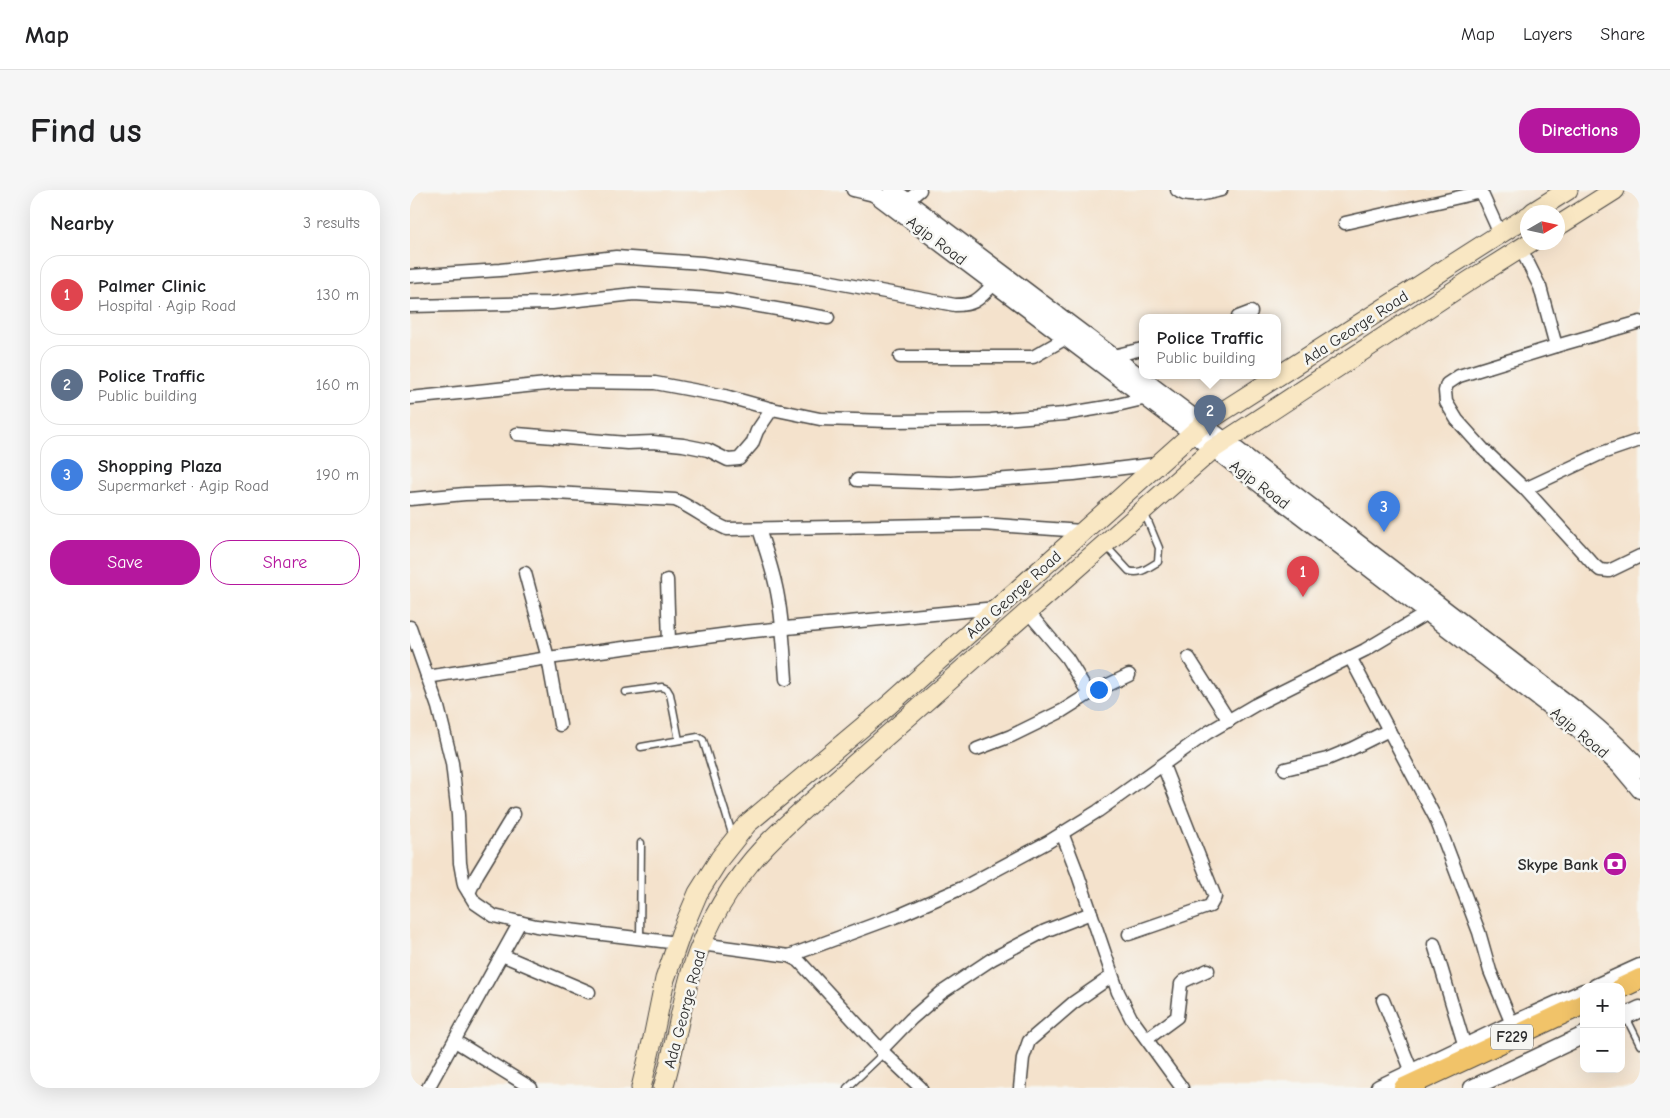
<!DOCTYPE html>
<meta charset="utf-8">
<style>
:root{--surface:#fff;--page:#f6f6f6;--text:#202124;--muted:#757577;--line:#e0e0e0;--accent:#b5179e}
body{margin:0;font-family:"Comic Neue",sans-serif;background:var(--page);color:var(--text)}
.controls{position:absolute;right:15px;bottom:15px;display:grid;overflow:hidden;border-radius:10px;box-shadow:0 5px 20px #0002}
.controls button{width:45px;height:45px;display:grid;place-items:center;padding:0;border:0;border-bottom:1px solid var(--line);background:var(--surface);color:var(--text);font:25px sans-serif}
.compass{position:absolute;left:1110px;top:15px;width:45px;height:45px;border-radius:50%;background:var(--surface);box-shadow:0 5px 20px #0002;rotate:81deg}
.you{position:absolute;left:688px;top:499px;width:18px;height:18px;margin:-12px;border:4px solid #fff;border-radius:50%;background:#1a73e8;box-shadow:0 0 0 8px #1a73e833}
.badge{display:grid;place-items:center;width:32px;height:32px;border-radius:50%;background:var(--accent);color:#fff;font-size:16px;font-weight:700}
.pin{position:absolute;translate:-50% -41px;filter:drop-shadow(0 1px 2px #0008)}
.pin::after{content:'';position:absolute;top:26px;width:18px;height:15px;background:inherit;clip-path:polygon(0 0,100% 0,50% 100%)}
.popup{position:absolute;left:729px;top:124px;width:142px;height:65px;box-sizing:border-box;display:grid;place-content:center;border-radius:10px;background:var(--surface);filter:drop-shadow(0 1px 4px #0005);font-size:16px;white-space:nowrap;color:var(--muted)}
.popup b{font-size:19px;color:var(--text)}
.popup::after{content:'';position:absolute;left:50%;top:100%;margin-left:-10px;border:10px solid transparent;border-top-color:var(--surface)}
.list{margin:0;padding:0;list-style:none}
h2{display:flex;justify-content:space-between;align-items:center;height:65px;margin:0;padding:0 20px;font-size:21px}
h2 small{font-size:16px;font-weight:400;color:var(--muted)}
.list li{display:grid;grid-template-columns:32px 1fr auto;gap:15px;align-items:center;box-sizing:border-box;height:80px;margin:0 10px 10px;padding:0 10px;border:1px solid var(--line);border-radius:20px}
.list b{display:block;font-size:19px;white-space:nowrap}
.list p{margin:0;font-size:16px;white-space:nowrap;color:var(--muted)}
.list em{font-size:16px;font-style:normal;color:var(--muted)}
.actions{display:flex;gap:10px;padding:15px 20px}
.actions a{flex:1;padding:11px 0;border:1px solid var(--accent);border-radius:20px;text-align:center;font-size:18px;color:var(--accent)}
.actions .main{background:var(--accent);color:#fff}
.map{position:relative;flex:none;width:1230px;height:898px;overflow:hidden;border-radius:20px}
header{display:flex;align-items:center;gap:30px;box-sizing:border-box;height:70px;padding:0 25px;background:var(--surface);border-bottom:1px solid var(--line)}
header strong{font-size:24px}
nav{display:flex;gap:28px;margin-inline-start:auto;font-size:18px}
.intro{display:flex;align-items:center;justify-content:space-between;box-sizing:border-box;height:120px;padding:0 30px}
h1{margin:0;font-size:35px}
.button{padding:12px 22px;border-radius:20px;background:var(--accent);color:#fff;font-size:18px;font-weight:700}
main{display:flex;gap:30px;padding:0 30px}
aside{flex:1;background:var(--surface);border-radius:20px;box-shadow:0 5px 20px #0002}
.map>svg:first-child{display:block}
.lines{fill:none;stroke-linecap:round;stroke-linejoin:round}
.service-casing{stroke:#494643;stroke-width:9}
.minor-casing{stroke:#494643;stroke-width:15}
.tertiary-casing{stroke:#494643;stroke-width:19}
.secondary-casing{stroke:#494643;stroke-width:21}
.primary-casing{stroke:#494643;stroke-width:22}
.service{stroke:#fff;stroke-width:6}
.minor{stroke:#fff;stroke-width:12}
.tertiary{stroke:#fff;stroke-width:16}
.secondary{stroke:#f9e7c3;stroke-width:19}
.primary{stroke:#f1c369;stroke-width:20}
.labels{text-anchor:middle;stroke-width:5;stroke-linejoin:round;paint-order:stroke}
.shield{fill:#f6f6f2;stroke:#686867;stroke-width:1}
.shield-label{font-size:15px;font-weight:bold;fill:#2b2b2b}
.street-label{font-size:16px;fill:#2b2b2b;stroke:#f6f6f2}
.poi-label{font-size:16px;font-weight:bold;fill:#2b2b2b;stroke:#f6f6f2;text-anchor:end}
</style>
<header>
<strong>Map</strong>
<nav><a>Map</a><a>Layers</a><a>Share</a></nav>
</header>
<div class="intro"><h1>Find us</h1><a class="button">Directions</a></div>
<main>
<aside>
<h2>Nearby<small>3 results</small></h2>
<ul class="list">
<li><span class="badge" style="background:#e0444e">1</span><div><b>Palmer Clinic</b><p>Hospital · Agip Road</p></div><em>130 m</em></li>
<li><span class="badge" style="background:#5c6f8a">2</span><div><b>Police Traffic</b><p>Public building</p></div><em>160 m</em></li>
<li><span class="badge" style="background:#3f7fe0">3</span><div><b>Shopping Plaza</b><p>Supermarket · Agip Road</p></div><em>190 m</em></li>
</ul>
<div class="actions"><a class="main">Save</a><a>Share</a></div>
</aside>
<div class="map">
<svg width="1230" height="898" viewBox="0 0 1230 898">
<rect width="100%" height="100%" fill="#f6f6f2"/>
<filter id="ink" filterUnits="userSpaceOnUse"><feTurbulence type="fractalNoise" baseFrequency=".02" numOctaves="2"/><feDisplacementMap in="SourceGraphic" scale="10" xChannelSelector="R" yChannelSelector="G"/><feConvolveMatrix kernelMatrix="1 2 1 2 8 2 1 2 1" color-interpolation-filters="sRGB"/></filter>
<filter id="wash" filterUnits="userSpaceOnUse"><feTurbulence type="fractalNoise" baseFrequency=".0096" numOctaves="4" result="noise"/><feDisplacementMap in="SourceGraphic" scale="20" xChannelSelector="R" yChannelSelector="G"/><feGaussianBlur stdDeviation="1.12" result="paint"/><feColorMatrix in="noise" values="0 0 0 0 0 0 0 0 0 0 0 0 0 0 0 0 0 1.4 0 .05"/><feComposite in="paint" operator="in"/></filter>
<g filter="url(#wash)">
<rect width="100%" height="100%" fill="#f4e2cc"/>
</g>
<g filter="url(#ink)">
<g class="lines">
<g class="service-casing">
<g id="service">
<path d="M695,355l24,26c12,4 19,-4 29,-9l1,-14 -15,-36"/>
<polyline points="216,502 252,497 257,499 260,504 269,550"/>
<polyline points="231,557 288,547 293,550 323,647"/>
<polyline points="230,749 231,653"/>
<polyline points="1216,827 1230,855"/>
<polyline points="437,898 474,863"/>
</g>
</g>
<g class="minor-casing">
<g id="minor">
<polyline points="443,0 468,6"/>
<path d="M767,0c11,10 31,3 44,0"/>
<polyline points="490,17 510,0"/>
<polyline points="935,33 1067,3 1072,4 1090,44"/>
<polyline points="1111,59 1130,97 1146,156"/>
<path d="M0,86l90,-6 116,-13 86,6 114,16 139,26c22,0 24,-7 39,-21"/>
<polyline points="0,116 142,113 224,104 315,110 418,128"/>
<polyline points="828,127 841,122"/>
<polyline points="1230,132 1146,156 1049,186 1037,194 1035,201 1036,212 1047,230 1073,259 1115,299 1184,375 1190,380 1199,381 1230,366"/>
<polyline points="703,166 732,159"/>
<polyline points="490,167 623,167 656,148"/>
<polyline points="0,208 156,192 245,193 315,206 362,219 410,229 480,231 581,230 654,224 703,216 737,208"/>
<polyline points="107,244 217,253 243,252 273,255 298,260 318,270 329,269 342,254 347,241 362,219"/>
<polyline points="447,290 542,293 664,284 746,274"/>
<polyline points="1115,299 1192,263 1230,250"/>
<path d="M0,309l55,-5 74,-2 136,8c19,8 33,21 52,29l256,-5 99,7"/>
<path d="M349,339c7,22 15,44 19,68 5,27 6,55 8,82"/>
<polyline points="115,383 138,468 150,535"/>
<polyline points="257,390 259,452"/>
<polyline points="618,422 657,468 679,504"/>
<polyline points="0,437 28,517 42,573 48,625 50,673 54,695 65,713 84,726 126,736 268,753"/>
<polyline points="940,467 1026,629 1069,742 1080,781 1102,834"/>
<polyline points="779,468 819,531"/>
<polyline points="17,487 138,468 334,442 586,418"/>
<polyline points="567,559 601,546 652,521 679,504 719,485"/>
<polyline points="875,579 917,569 941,559 979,540"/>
<polyline points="652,643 667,682 708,802 721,828 772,898"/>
<polyline points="59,703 67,685 104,624"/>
<polyline points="719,744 800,716 805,707 753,575"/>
<polyline points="291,754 379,766 389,771 471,860 511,898"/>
<polyline points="1024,754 1055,857"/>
<polyline points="92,765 179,802"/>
<polyline points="379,766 490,725 552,698 638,652 688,621 797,543 845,515 955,460 1017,423"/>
<polyline points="973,810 1002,882"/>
<polyline points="737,849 767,827 771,794 774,791 798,780"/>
<polyline points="45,851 121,898"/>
<polyline points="471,860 501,829 531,803 582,769 635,741 681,723"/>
<polyline points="18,898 110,732"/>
<polyline points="610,898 613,868 619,851 663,813 702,786"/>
</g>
</g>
<g class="tertiary-casing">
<g id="tertiary">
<polyline points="460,0 821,272 1161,533 1209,575 1230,600"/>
<path d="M482,0l333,251 354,271c22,18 43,36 61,57"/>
<polyline points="1186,797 1230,777"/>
<polyline points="1211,828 1230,819"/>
<polyline points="969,898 1092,839 1174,802"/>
<polyline points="1062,898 1174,845"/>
</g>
</g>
<g class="secondary-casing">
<g id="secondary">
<polyline points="1123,22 1158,0"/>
<polyline points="1148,36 1205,0"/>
<polyline points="231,898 243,848 255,789 271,743 288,703 310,668 337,634 480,514 793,234 1118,26"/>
<path d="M253,898c12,-39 17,-80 29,-119 15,-46 41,-89 74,-124 18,-19 39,-37 59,-55l388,-341 256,-168 62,-39"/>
</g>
</g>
<g class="primary-casing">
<g id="primary">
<polyline points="1211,798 1230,789"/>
<polyline points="994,898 1174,814"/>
</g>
</g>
<use href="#service" class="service"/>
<use href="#minor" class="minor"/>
<use href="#tertiary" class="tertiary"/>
<use href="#secondary" class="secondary"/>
<use href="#primary" class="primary"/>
</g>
</g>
<defs>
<g id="bank-disc" transform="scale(1.25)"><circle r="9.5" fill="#b5179e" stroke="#f6f6f2"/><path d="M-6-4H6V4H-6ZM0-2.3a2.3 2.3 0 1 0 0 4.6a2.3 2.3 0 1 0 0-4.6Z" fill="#fff"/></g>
</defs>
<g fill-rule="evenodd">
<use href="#bank-disc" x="1205" y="674"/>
</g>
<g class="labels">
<rect class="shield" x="1081" y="834.5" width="42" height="25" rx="4"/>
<g class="shield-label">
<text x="1102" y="852">F229</text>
</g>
<g class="street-label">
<text transform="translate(527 50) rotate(37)" y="6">Agip Road</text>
<text transform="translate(945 137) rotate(-33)" y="6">Ada George Road</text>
<text transform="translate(850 294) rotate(37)" y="6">Agip Road</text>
<text transform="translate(603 404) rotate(-42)" y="6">Ada George Road</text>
<text transform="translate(1170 542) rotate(40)" y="6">Agip Road</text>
<text transform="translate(274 819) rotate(-75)" y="6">Ada George Road</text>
</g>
<g class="poi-label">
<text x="1188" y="680">Skype Bank</text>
</g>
</g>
</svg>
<div class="controls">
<button>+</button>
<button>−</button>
</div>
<svg class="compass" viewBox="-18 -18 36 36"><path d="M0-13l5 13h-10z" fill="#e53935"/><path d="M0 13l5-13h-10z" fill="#757577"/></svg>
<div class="you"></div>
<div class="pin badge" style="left:893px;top:407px;background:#e0444e">1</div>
<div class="pin badge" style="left:800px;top:246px;background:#5c6f8a">2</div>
<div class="popup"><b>Police Traffic</b>Public building</div>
<div class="pin badge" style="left:974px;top:342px;background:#3f7fe0">3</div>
</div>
</main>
